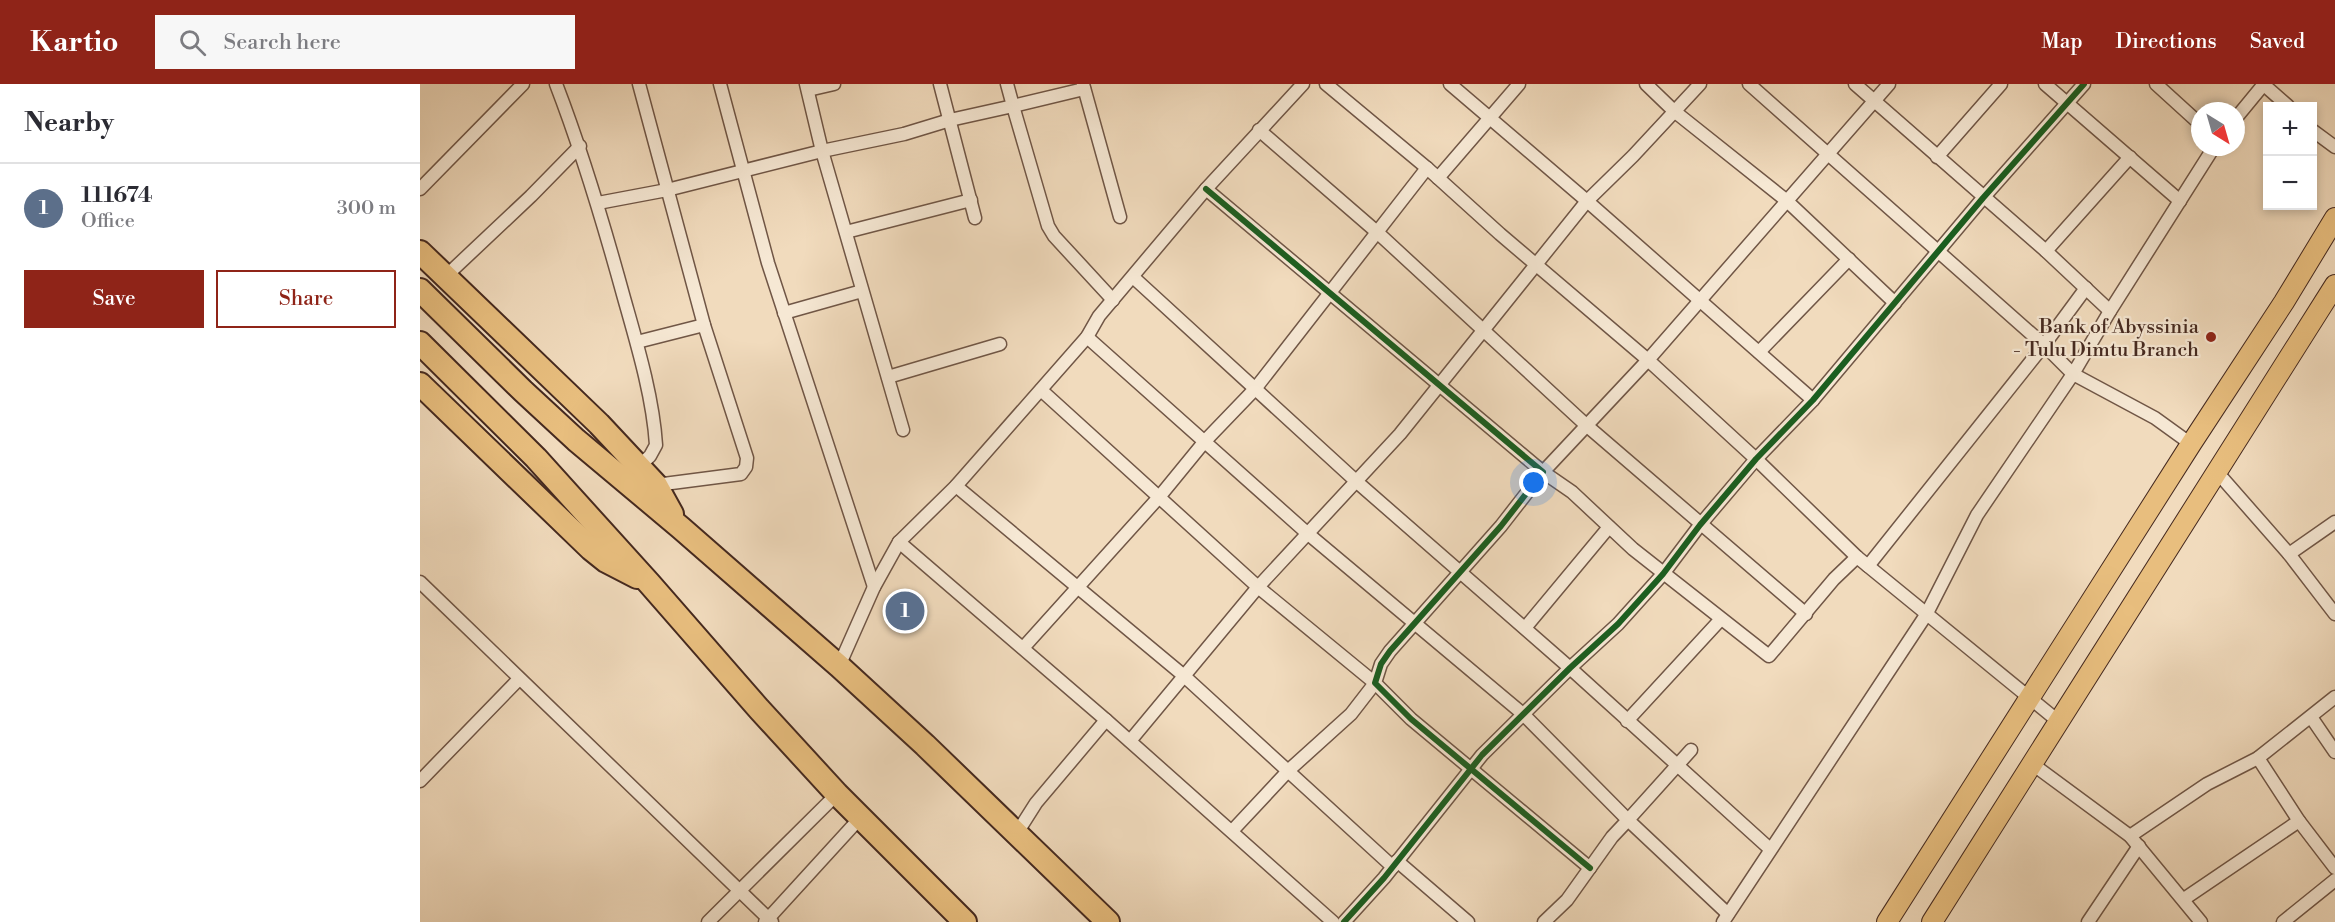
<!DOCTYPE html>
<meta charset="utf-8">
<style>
:root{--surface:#fff;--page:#f7f7f7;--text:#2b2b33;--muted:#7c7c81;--line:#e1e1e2;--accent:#8f2418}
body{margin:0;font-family:"Libre Bodoni",serif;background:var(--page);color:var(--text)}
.controls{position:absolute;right:18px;top:18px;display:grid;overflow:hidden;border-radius:0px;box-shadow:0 3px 9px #0003}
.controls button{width:54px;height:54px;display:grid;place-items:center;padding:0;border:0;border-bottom:2px solid var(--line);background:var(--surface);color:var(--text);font:30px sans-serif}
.compass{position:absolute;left:1771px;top:18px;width:54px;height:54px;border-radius:50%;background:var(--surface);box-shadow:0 3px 9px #0003;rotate:143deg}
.you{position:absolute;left:1114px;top:399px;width:21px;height:21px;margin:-15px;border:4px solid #fff;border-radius:50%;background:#1a73e8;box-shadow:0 0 0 9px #1a73e833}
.badge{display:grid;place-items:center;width:39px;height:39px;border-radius:50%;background:var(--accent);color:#fff;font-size:20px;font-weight:700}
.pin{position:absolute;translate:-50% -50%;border:3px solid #fff;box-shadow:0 2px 6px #0006}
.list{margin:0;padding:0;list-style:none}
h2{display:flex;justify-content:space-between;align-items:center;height:78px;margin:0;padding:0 24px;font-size:26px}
h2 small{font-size:20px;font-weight:400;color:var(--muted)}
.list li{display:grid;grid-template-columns:39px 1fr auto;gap:18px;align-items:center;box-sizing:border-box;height:90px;padding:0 24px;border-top:2px solid var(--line)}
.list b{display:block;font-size:22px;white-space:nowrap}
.list p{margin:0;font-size:20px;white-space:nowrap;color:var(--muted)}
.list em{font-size:20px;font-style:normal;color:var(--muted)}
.actions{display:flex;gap:12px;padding:18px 24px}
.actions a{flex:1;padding:14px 0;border:2px solid var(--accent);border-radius:0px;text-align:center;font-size:21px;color:var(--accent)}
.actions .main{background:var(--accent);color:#fff}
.icon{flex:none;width:33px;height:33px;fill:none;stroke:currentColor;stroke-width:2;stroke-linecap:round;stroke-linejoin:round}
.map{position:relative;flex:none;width:1915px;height:838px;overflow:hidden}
header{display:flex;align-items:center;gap:36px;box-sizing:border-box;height:84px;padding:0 30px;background:var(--accent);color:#fff}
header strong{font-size:28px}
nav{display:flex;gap:33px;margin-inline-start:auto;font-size:21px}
.search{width:420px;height:54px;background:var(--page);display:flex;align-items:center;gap:15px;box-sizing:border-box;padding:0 21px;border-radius:0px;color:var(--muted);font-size:22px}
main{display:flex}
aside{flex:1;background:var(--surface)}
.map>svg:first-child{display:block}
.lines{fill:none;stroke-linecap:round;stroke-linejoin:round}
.street-casing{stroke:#705646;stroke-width:15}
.primary-casing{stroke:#45291f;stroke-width:22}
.highway-casing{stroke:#45291f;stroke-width:26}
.street{stroke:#f6e8d4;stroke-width:12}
.primary{stroke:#e8be7e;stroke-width:20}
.highway{stroke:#e8be7e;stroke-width:22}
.cycleway-casing{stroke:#f6e8d4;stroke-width:10}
.cycleway{stroke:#1b5e20;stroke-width:6}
.poi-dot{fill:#8f2418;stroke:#f6e8d4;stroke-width:2}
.labels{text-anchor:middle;stroke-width:4.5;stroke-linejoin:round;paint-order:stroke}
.poi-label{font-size:20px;fill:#45291f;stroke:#f6e8d4;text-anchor:end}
</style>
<header>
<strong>Kartio</strong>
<div class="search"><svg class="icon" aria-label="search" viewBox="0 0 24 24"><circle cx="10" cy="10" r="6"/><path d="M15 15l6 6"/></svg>Search here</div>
<nav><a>Map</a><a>Directions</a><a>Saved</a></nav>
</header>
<main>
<aside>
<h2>Nearby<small></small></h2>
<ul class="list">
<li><span class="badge" style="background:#5c6f8a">1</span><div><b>111674</b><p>Office</p></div><em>300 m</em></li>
</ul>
<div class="actions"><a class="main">Save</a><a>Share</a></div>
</aside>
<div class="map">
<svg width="1915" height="838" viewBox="0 0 1915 838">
<rect width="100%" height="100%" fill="#f1dbbd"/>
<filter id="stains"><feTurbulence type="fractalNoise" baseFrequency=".00333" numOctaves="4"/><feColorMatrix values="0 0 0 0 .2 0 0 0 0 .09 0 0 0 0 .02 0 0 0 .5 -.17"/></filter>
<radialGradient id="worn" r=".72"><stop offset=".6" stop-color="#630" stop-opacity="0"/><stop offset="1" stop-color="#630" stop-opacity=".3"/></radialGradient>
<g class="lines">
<g class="street-casing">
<g id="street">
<path d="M136,0c27,70 48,141 68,214 13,46 29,99 32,147l-6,11 -12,11"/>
<polyline points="219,0 284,241 327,374 326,383 321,390 236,401"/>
<polyline points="300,0 348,179 454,503"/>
<polyline points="386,0 402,67 483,346"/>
<polyline points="520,0 555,134"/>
<polyline points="587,0 593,22 664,5"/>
<polyline points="663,0 700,133"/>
<polyline points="906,0 1007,84 1080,150 1228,276 1336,375 1437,473 1638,637"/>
<polyline points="1030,0 1167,117 1393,316"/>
<polyline points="1226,0 1254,27 1367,117 1475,219"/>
<polyline points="1329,0 1624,261 1653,290 1735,334 1771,360"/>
<polyline points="1435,0 1626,167 1690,227"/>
<polyline points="1625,0 1760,117"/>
<polyline points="1736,0 1780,40"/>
<polyline points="1843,0 1868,22"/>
<polyline points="388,6 414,0"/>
<polyline points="1816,34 1844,0"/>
<polyline points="839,46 958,149 1166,341 1386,530"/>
<polyline points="1892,46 1915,63"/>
<polyline points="1517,73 1581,0"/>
<polyline points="1018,94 1099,0"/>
<polyline points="0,105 103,0"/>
<polyline points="786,105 1123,388 1081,442 970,567 961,580 955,599 991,635 1170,784"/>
<polyline points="178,119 247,106 402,67 484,50 530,36 593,22 628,142 634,152 693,216"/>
<polyline points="426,148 551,116"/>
<polyline points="1626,167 1710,73"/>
<polyline points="25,193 111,112 160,62"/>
<polyline points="713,193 937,398 1150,584 1350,765"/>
<polyline points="364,229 442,207"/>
<polyline points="667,253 887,449 1103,630 1208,736 1192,753 1147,816 1124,838"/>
<polyline points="217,258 284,241"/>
<polyline points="1339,268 1429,175"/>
<polyline points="468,293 580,260"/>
<polyline points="621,306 838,503 955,599 931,630 869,686 812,747"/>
<polyline points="1797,388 1869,470 1915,530"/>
<polyline points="536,402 763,591 973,783"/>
<polyline points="479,458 686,636 913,838"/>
<polyline points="1869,470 1915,438"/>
<polyline points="1437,473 1414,495 1349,572 1213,465 1152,408 1123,388 1228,276 1469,0"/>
<polyline points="1448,482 1624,261 1666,204"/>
<polyline points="0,498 352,838"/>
<polyline points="1105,544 1189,443"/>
<polyline points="603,564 740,412 785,357 835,305 1007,84"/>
<polyline points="419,582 454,503 479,458 536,402 667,253 679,232 786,105 883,0"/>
<polyline points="1891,633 1915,668"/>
<polyline points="1207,637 1301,535"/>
<polyline points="710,657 838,503 980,350 1167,117 1213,72 1280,0"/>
<polyline points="1271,666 1208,736 1308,830"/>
<polyline points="1838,674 1879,737 1915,784"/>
<polyline points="1611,679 1710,752 1781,838"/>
<polyline points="0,697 99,595"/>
<polyline points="597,749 616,719 686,636"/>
<polyline points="1710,752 1787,700 1838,674 1915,613"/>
<polyline points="977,777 1048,838"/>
<polyline points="1764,815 1879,737"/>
<polyline points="288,838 417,710"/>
<polyline points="345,838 440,734"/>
<polyline points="924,838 964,794 1062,671 1150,584 1198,540 1243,490 1280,441 1336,375 1393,316 1563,114 1664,0"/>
<polyline points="1303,838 1506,531 1557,431 1653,290 1690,227 1794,63"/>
<polyline points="1668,838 1719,762"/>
<polyline points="1863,838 1915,796"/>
</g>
</g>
<g class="primary-casing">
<g id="primary">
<polyline points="1467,838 1771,360 1864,218 1915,134"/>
<polyline points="1512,838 1915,201"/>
</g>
</g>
<g class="highway-casing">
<g id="highway">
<polyline points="0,168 179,340 236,401 252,430"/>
<polyline points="0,206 103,307 156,356 261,444 419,582 505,661 688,838"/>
<polyline points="0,259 116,374 229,499 339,625 417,710 545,838"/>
<polyline points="0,300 171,465 186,477 217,493"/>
</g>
</g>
<use href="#street" class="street"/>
<use href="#primary" class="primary"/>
<use href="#highway" class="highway"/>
<g class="cycleway-casing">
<g id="cycleway">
<polyline points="786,105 1123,388 1081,442 970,567 961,580 955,599 991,635 1170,784"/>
<polyline points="924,838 964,794 1062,671 1150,584 1198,540 1243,490 1280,441 1336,375 1393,316 1563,114 1664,0"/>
</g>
</g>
<use href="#cycleway" class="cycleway"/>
</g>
<circle class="poi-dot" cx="1791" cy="253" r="6"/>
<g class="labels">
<g class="poi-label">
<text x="1779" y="249">Bank of Abyssinia<tspan x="1779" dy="23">- Tulu Dimtu Branch</tspan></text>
</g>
</g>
<rect width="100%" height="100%" filter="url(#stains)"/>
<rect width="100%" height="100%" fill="url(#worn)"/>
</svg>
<div class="controls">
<button>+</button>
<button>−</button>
</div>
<svg class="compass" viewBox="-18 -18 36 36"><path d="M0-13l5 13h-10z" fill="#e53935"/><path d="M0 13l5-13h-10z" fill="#7c7c81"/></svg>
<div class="you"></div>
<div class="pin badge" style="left:485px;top:527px;background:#5c6f8a">1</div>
</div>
</main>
